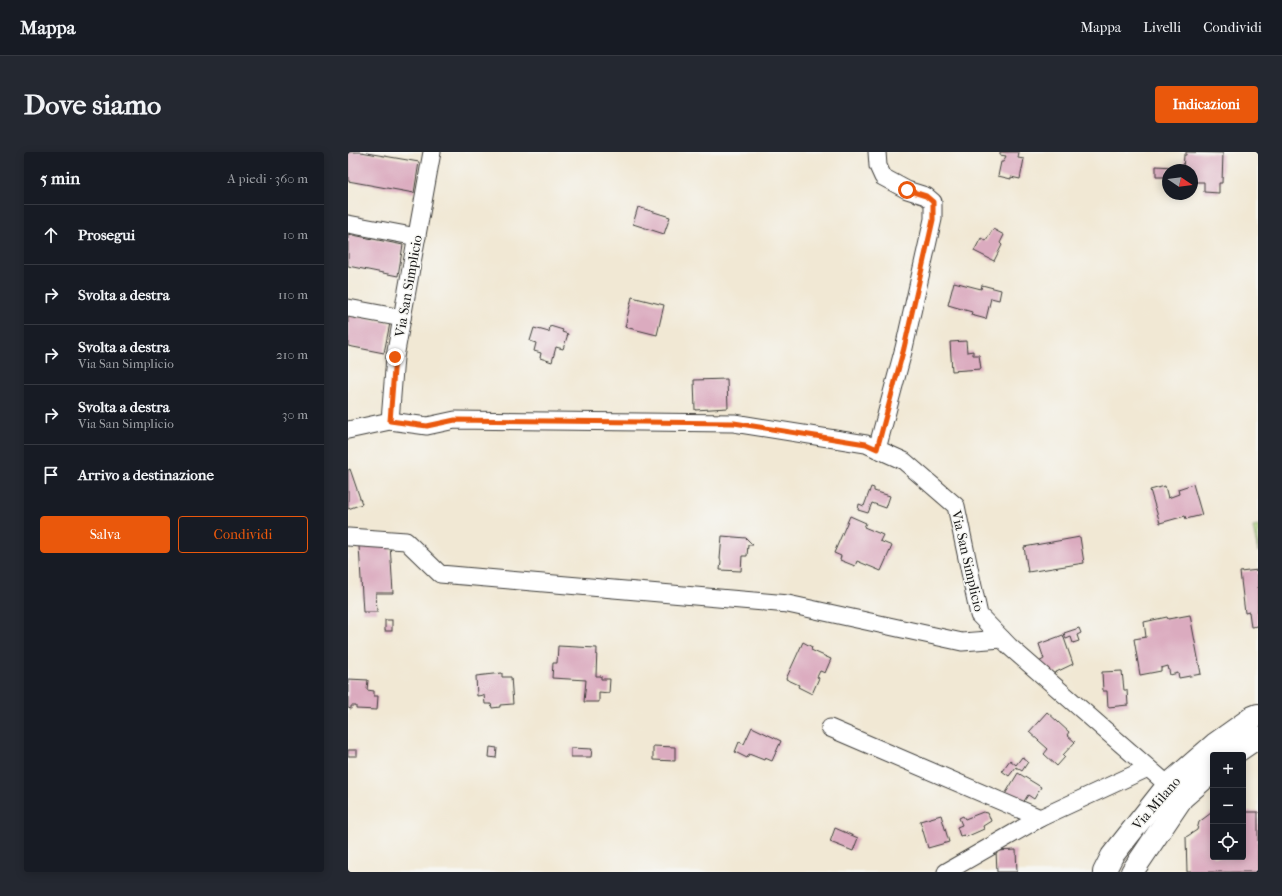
<!DOCTYPE html>
<html lang="it">
<meta charset="utf-8">
<style>
:root{--surface:#171b24;--page:#242831;--text:#f1f3f6;--muted:#9ea1a6;--line:#363941;--accent:#ea580c}
body{margin:0;font-family:"IM FELL French Canon",serif;background:var(--page);color:var(--text)}
.controls{position:absolute;right:12px;bottom:12px;display:grid;overflow:hidden;border-radius:4px;box-shadow:0 2px 10px #0003}
.controls button{width:36px;height:36px;display:grid;place-items:center;padding:0;border:0;border-bottom:1px solid var(--line);background:var(--surface);color:var(--text);font:20px sans-serif}
.compass{position:absolute;left:814px;top:12px;width:36px;height:36px;border-radius:50%;background:var(--surface);box-shadow:0 2px 10px #0003;rotate:103deg}
.stop{position:absolute;width:12px;height:12px;margin:-9px;border:3px solid #ea580c;border-radius:50%;background:#fff}
.stop.end{background:#ea580c;border-color:#fff;box-shadow:0 1px 4px #0008}
.list{margin:0;padding:0;list-style:none}
h2{display:flex;justify-content:space-between;align-items:center;height:52px;margin:0;padding:0 16px;font-size:17px}
h2 small{font-size:13px;font-weight:400;color:var(--muted)}
.list li{display:grid;grid-template-columns:26px 1fr auto;gap:12px;align-items:center;box-sizing:border-box;height:60px;padding:0 16px;border-top:1px solid var(--line)}
.list b{display:block;font-size:15px;white-space:nowrap}
.list p{margin:0;font-size:13px;white-space:nowrap;color:var(--muted)}
.list em{font-size:13px;font-style:normal;color:var(--muted)}
.actions{display:flex;gap:8px;padding:12px 16px}
.actions a{flex:1;padding:9px 0;border:1px solid var(--accent);border-radius:4px;text-align:center;font-size:14px;color:var(--accent)}
.actions .main{background:var(--accent);color:#fff}
.icon{flex:none;width:22px;height:22px;fill:none;stroke:currentColor;stroke-width:2;stroke-linecap:round;stroke-linejoin:round}
.map{position:relative;flex:none;width:910px;height:720px;overflow:hidden;border-radius:4px}
header{display:flex;align-items:center;gap:24px;box-sizing:border-box;height:56px;padding:0 20px;background:var(--surface);border-bottom:1px solid var(--line)}
header strong{font-size:19px}
nav{display:flex;gap:22px;margin-inline-start:auto;font-size:14px}
.intro{display:flex;align-items:center;justify-content:space-between;box-sizing:border-box;height:96px;padding:0 24px}
h1{margin:0;font-size:28px}
.button{padding:10px 18px;border-radius:4px;background:var(--accent);color:#fff;font-size:14px;font-weight:700}
main{display:flex;gap:24px;padding:0 24px}
aside{flex:1;background:var(--surface);border-radius:4px;box-shadow:0 2px 10px #0003}
.map>svg:first-child{display:block}
.pitch{fill:#b2d780;stroke:#677a4e}
.building{fill:#dbabbf}
.lines{fill:none;stroke-linecap:round;stroke-linejoin:round}
.minor-casing{stroke:#3c3b38;stroke-width:19}
.major-casing{stroke:#3c3b38;stroke-width:24}
.minor{stroke:#fff;stroke-width:17}
.major{stroke:#fff;stroke-width:22}
.route{stroke:#ea580c;stroke-width:5}
.labels{text-anchor:middle;stroke-width:3;stroke-linejoin:round;paint-order:stroke}
.street-label{font-size:14px;fill:#1c1c1c;stroke:#f6f6f2}
</style>
<header>
<strong>Mappa</strong>
<nav><a>Mappa</a><a>Livelli</a><a>Condividi</a></nav>
</header>
<div class="intro"><h1>Dove siamo</h1><a class="button">Indicazioni</a></div>
<main>
<aside>
<h2>5 min<small>A piedi · 360 m</small></h2>
<ul class="list">
<li><svg class="icon" aria-label="ahead" viewBox="0 0 24 24"><path d="M12 20V5M6 11l6-6 6 6"/></svg><div><b>Prosegui</b></div><em>10 m</em></li>
<li><svg class="icon" aria-label="right" viewBox="0 0 24 24"><path d="M7 20v-9h11M14 6l5 5-5 5"/></svg><div><b>Svolta a destra</b></div><em>110 m</em></li>
<li><svg class="icon" aria-label="right" viewBox="0 0 24 24"><path d="M7 20v-9h11M14 6l5 5-5 5"/></svg><div><b>Svolta a destra</b><p>Via San Simplicio</p></div><em>210 m</em></li>
<li><svg class="icon" aria-label="right" viewBox="0 0 24 24"><path d="M7 20v-9h11M14 6l5 5-5 5"/></svg><div><b>Svolta a destra</b><p>Via San Simplicio</p></div><em>30 m</em></li>
<li><svg class="icon" aria-label="arrive" viewBox="0 0 24 24"><path d="M6 21V4h12l-3 4 3 4H6"/></svg><div><b>Arrivo a destinazione</b></div></li>
</ul>
<div class="actions"><a class="main">Salva</a><a>Condividi</a></div>
</aside>
<div class="map">
<svg width="910" height="720" viewBox="0 0 910 720">
<rect width="100%" height="100%" fill="#f6f6f2"/>
<filter id="ink" filterUnits="userSpaceOnUse"><feTurbulence type="fractalNoise" baseFrequency=".025" numOctaves="2"/><feDisplacementMap in="SourceGraphic" scale="8" xChannelSelector="R" yChannelSelector="G"/><feConvolveMatrix kernelMatrix="1 2 1 2 8 2 1 2 1" color-interpolation-filters="sRGB"/></filter>
<filter id="wash" filterUnits="userSpaceOnUse"><feTurbulence type="fractalNoise" baseFrequency=".012" numOctaves="4" result="noise"/><feDisplacementMap in="SourceGraphic" scale="16" xChannelSelector="R" yChannelSelector="G"/><feGaussianBlur stdDeviation="0.9" result="paint"/><feColorMatrix in="noise" values="0 0 0 0 0 0 0 0 0 0 0 0 0 0 0 0 0 1.4 0 .05"/><feComposite in="paint" operator="in"/></filter>
<g filter="url(#wash)">
<rect width="100%" height="100%" fill="#f1e8d4"/>
<polygon class="pitch" points="910,374 910,400 905,375"/>
<g id="blocks">
<g class="building">
<polygon points="0,0 13,0 71,10 66,41 0,29"/>
<polygon points="652,0 671,0 670,6 676,7 672,27 663,25 663,27 650,24 653,10 655,10 658,4 652,3"/>
<polygon points="838,0 875,1 874,31 871,31 871,41 856,40 856,30 846,30 846,25 844,25 844,18 835,18 836,3 838,3"/>
<polygon points="808,14 826,15 826,18 820,18 820,25 808,25"/>
<polygon points="290,55 322,65 316,82 285,72"/>
<polygon points="645,77 656,83 652,91 654,93 646,109 626,99 633,86 638,89"/>
<polygon points="0,82 55,93 50,124 0,114"/>
<polygon points="606,130 633,137 634,133 653,138 651,148 643,146 638,167 623,163 624,160 600,153"/>
<polygon points="284,145 316,153 309,183 277,175"/>
<polygon points="0,163 42,171 36,201 0,194"/>
<polygon points="202,174 215,178 214,180 220,182 215,197 208,195 204,210 192,206 193,201 186,199 188,191 182,189 186,176 201,180"/>
<polygon points="618,189 619,200 625,199 625,203 631,203 633,217 604,219 602,190"/>
<polygon points="379,227 380,256 347,258 346,228"/>
<polygon points="2,317 14,352 0,357 0,318"/>
<polygon points="845,332 854,363 838,367 837,364 812,371 802,338 817,334 820,346 831,342 830,337"/>
<polygon points="523,335 526,336 526,339 542,344 538,356 524,351 520,361 510,358 511,352 516,354"/>
<polygon points="502,364 518,371 516,375 535,383 532,389 544,394 533,419 509,409 507,414 492,408 493,404 486,401"/>
<polygon points="374,384 398,386 405,393 400,393 399,404 394,404 393,419 372,418 373,409 372,407"/>
<polygon points="732,385 736,411 680,420 676,395"/>
<polygon points="42,392 45,441 28,441 29,460 15,460 11,394"/>
<polygon points="910,418 910,474 903,475 901,460 897,461 892,420"/>
<polygon points="842,463 853,522 831,526 830,521 822,523 820,514 813,516 813,519 792,523 786,487 798,485 796,470 819,465 820,467"/>
<rect x="37" y="468" width="7" height="11"/>
<polygon points="731,476 733,481 729,483 731,489 725,491 723,485 718,487 716,481"/>
<polygon points="715,483 725,512 702,523 689,511 696,507 691,492"/>
<polygon points="455,490 464,495 463,498 483,507 477,521 472,519 469,525 471,526 464,542 450,535 451,533 438,527"/>
<polygon points="210,494 249,496 248,524 253,524 253,527 262,527 261,541 251,540 251,550 236,550 238,528 204,526 205,511 209,511"/>
<polygon points="774,519 776,538 779,538 780,553 760,555 759,539 755,539 754,520"/>
<polygon points="154,521 154,525 163,525 165,552 152,553 152,555 144,556 143,552 137,552 136,543 129,544 128,524"/>
<polygon points="0,527 20,528 19,538 26,539 26,544 30,544 29,558 8,557 8,554 3,554 3,557 0,556"/>
<polygon points="699,560 721,580 719,583 727,590 715,603 717,605 709,614 696,602 700,597 681,580"/>
<polygon points="404,575 433,589 424,609 417,606 416,608 401,602 399,606 387,600 391,590 396,592"/>
<polygon points="305,594 327,595 327,609 305,608"/>
<polygon points="142,595 149,596 148,606 141,605"/>
<polygon points="223,596 244,597 243,605 223,605"/>
<rect x="0" y="598" width="9" height="6"/>
<polygon points="674,605 680,610 674,619 668,615 661,624 654,619 662,608 668,613"/>
<polygon points="670,621 693,635 686,647 680,643 673,654 656,644"/>
<polygon points="635,660 640,661 643,669 635,674 636,677 618,685 616,683 612,684 609,675 614,673 611,666 615,664 617,667"/>
<polygon points="895,660 910,660 910,720 839,720 838,685 849,678 851,670 863,661 865,661 865,705 895,705"/>
<polygon points="593,663 601,690 580,696 572,669"/>
<polygon points="487,676 510,686 505,699 482,690"/>
<polygon points="668,698 669,720 649,720 648,699"/>
</g>
</g>
</g>
<g filter="url(#ink)">
<use href="#blocks" fill-opacity="0" stroke="#3c3b38" stroke-width="1"/>
<g class="lines">
<g class="minor-casing">
<g id="minor">
<polyline points="0,72 69,85"/>
<polyline points="0,156 54,166"/>
<polyline points="42,269 47,205 84,0"/>
<polyline points="0,278 42,269 79,274 107,268 386,271 518,292 556,309 608,354 631,463 662,495 820,633"/>
<polyline points="529,297 556,196 585,67 585,50 578,44 559,38 535,25 530,14 529,0"/>
<polyline points="0,385 58,389 92,422 440,452 614,490 654,487"/>
<polyline points="482,576 692,666"/>
<polyline points="598,720 692,666 800,616"/>
</g>
</g>
<g class="major-casing">
<g id="major">
<polyline points="884,603 910,585"/>
<polyline points="756,720 764,704 820,633 867,592 905,565 910,563"/>
<polyline points="784,720 834,646 865,619"/>
</g>
</g>
<use href="#minor" class="minor"/>
<use href="#major" class="major"/>
</g>
</g>
<g class="lines" filter="url(#ink)">
<polyline class="route" points="47,205 42,269 79,274 107,268 386,271 518,292 529,297 556,196 585,68 585,50 578,44 559,38"/>
</g>
<g class="labels">
<g class="street-label">
<text transform="translate(60 134) rotate(-80)" y="5">Via San Simplicio</text>
<text transform="translate(620 409) rotate(77)" y="5">Via San Simplicio</text>
<text transform="translate(808 651) rotate(-49)" y="5">Via Milano</text>
</g>
</g>
</svg>
<div class="controls">
<button>+</button>
<button>−</button>
<button><svg class="icon" aria-label="locate" viewBox="0 0 24 24"><circle cx="12" cy="12" r="6"/><path d="M12 2v4M12 18v4M2 12h4M18 12h4"/></svg></button>
</div>
<svg class="compass" viewBox="-18 -18 36 36"><path d="M0-13l5 13h-10z" fill="#e53935"/><path d="M0 13l5-13h-10z" fill="#9ea1a6"/></svg>
<div class="stop" style="left:559px;top:38px"></div>
<div class="stop end" style="left:47px;top:205px"></div>
</div>
</main>
